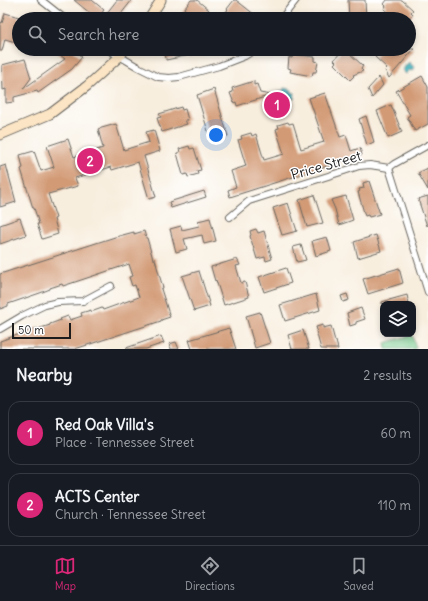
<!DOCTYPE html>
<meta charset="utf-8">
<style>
:root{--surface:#171b24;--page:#20242c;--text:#f1f3f6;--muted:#9ea1a6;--line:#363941;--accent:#db2777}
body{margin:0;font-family:Delius,sans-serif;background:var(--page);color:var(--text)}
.controls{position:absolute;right:12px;bottom:12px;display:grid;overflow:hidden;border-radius:8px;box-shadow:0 2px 6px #0003}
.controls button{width:36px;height:36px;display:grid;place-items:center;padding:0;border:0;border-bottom:1px solid var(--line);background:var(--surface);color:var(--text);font:20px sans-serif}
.scale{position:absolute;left:12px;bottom:10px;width:59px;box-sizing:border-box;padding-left:4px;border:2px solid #1c1c1c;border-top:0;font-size:11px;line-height:14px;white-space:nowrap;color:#1c1c1c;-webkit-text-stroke:3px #fff;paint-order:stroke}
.you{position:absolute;left:216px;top:135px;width:14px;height:14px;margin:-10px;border:3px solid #fff;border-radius:50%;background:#1a73e8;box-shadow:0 0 0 6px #1a73e833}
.badge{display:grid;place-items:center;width:26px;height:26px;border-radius:50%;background:var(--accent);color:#fff;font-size:13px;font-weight:700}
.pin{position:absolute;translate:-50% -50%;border:2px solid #fff;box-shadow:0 1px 4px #0006}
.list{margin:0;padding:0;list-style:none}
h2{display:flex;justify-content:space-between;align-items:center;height:52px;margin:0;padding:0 16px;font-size:17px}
h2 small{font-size:13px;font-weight:400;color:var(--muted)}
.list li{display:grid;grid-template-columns:26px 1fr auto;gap:12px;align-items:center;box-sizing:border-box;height:64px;margin:0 8px 8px;padding:0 8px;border:1px solid var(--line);border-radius:12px}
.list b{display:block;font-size:15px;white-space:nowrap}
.list p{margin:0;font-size:13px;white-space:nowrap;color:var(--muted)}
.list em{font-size:13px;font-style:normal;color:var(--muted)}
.icon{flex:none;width:22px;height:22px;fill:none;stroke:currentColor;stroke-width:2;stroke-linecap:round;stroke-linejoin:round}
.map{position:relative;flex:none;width:428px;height:349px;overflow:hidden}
.search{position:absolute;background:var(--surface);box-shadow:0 2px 6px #0003;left:12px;right:12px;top:12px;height:44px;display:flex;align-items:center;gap:10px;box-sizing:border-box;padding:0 14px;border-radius:22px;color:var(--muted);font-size:15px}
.sheet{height:196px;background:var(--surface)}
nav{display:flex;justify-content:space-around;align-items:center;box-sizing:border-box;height:56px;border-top:1px solid var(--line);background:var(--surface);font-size:11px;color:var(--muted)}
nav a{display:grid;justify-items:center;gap:2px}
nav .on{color:var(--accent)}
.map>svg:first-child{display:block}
.green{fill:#7bce90;stroke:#4c7556}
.water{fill:#3bacb6;stroke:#2c6469}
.building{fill:#d29a74}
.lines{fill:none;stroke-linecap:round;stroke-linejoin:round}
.minor-casing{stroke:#696660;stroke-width:8}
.secondary-casing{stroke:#696660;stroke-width:11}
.minor{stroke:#fff;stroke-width:6}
.secondary{stroke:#fce5c4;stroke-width:9}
.labels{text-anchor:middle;stroke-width:3;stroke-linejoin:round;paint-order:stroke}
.street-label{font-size:14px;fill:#1c1c1c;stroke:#fff}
</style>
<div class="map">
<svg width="428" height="349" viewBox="0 0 428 349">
<rect width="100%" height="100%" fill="#fff"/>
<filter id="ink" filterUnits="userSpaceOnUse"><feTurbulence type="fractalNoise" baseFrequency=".025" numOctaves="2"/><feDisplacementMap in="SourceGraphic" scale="8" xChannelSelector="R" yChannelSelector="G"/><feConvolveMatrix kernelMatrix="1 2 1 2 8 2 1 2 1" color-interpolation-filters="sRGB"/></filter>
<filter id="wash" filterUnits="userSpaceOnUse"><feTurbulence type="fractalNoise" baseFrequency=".012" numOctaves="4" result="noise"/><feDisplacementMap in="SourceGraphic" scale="16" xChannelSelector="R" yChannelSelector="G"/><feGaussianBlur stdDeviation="0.9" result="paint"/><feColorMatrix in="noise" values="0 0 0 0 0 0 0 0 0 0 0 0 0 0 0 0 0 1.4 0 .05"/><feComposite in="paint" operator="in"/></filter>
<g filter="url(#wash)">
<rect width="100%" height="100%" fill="#f8eede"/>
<polygon class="green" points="412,335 416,348 411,349 386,349 385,343"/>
<g class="water">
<polygon points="409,62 415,68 412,71 410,70 406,74 402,70"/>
<polygon points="284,88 292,90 291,92 295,93 294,99 285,97 284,99 279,98 280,91 283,91"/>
</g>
<g id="blocks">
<g class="building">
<polygon points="74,0 92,0 104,10 97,19"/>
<polygon points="117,0 132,0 117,19 112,19 106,14"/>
<polygon points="191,0 197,0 209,10 201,19 190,19 182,12"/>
<polygon points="234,0 236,0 255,15 252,19 225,19 221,15 228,10 227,9"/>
<polygon points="348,0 365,0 366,19 349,19"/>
<polygon points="387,0 402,0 413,10 411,12 413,14 409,19 396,19 384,9 386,6 384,4"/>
<polygon points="5,13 19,17 19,43 5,39 2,51 0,51 0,22 2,23"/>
<polygon points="53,49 71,49 82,57 72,69 38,93 37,91 14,97 14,102 6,103 6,89 3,90 2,65 25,59 31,78 23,89 65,59"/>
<polygon points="166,49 203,49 204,52 166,60 165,50 166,50"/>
<polygon points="382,49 414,49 389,78 385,70 387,68 375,57"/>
<polygon points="346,50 363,66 361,69 363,71 353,75 354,76 350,80 334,64 336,62 334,60 341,52 343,54"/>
<polygon points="293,54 315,57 315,61 318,62 316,72 313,72 312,76 290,72 291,69 288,68 289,57 292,58"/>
<polygon points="422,76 428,87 428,124 415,131 407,117 410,115 396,91"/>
<polygon points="379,77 383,85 372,98 368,89"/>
<polygon points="254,81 254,85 257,84 260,93 271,95 237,106 236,102 234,103 230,93 233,92 232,88"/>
<polygon points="214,89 228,136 225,136 225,139 215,142 214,140 211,141 197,95"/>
<polygon points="325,93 340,137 346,135 351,151 360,148 362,155 230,197 228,190 236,187 231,171 246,166 238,140 242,139 241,136 251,133 252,136 256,134 264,160 284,154 276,129 279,128 278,125 288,122 289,124 293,123 301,149 324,142 309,98"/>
<polygon points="268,99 288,102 286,110 267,107"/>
<polygon points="391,105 402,132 388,138 377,111"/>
<polygon points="181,107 182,110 185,109 188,120 185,120 187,124 162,132 157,118 161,117 159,114"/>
<polygon points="366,116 374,142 367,145 359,119"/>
<polygon points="116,124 124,150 149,142 146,132 154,130 160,151 144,156 156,197 149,199 138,162 112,170 111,167 75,178 78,186 48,194 56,218 54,219 58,234 42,239 37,224 39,224 34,208 33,208 21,169 23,168 20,155 34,151 41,171 54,167 47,146 68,139 74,157 103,148 98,129"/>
<polygon points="189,146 190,149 194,148 201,170 197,171 198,174 188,177 187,174 183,175 177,153 180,152 179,149"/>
<polygon points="6,165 16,202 0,207 0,167"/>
<polygon points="428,168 428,190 418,173"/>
<polygon points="369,181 380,214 369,217 368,215 365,216 358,192 360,191 359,189 364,188 363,183"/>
<polygon points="204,191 206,197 171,208 169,202"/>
<polygon points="314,195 323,223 307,227 299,200"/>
<polygon points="346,196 353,220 339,225 335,209 331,200"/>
<polygon points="428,196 428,225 427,226 418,199"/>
<polygon points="288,203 297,231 282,235 273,208"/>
<polygon points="20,218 26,235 0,244 0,225"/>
<polygon points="210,218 216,241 204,244 202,235 184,239 187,249 176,252 170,229 181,226 182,230 199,226 198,221"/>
<polygon points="256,229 258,233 264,231 272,259 266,261 265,257 257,259 250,236 251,235 250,231"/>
<polygon points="144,231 146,238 147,238 153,259 155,259 157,267 163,288 161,289 170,317 161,320 161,321 75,349 0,349 0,341 37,328 38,329 50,325 50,324 61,320 60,319 68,316 70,320 82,316 81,313 91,310 91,312 102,308 103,310 139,297 135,285 132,286 129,277 133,276 129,264 63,286 62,284 50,288 50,289 40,293 8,304 8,306 0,309 0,274 115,237 134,232 134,234"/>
<polygon points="376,235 381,251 358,258 354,242"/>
<polygon points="327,237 331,251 316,256 312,241"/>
<polygon points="301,245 306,260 297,262 293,247"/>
<polygon points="237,259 240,265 236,266 241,283 245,282 249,297 224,305 216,280 215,281 211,267"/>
<polygon points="286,268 291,283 264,292 259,277"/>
<polygon points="399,268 403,283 368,294 363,279"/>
<polygon points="199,271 210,306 194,311 182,276"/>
<polygon points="316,294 320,310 285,321 280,305"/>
<polygon points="347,294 349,300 343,302 341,296"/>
<polygon points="407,295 409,304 382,304 382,302"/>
<polygon points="361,308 365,319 356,322 356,324 350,326 347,313"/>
<polygon points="260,312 270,343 255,348 246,316"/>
<polygon points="323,325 323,328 331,326 335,341 336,341 338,349 321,349 316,331 317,330 316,327"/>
<polygon points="229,328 236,349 192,349 189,340"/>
<polygon points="303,330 309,349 292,349 288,335"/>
<polygon points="161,336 164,343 146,349 127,349 126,348"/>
<polygon points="176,342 179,349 171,349 169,344"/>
</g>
</g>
</g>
<g filter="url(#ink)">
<use href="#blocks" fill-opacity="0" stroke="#696660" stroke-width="1"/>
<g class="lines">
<g class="minor-casing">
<g id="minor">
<polyline points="41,0 65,19"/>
<polyline points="281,19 296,0"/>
<polyline points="107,49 138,67 158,77 169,78 179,77 219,66 245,56 256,49"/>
<polyline points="389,168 428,292"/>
<polyline points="389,168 394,164 428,145"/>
<polyline points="230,217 249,201 344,171 359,166 370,165 389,168"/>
<polyline points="0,329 22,316 45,305 58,302 83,301 111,286"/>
</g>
</g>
<g class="secondary-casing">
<g id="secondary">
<polyline points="149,19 161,0"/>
<polyline points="0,135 50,114 87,86 119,57 125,49"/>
</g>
</g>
<use href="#minor" class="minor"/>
<use href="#secondary" class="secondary"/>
</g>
</g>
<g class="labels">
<g class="street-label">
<text transform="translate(326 165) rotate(-16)" y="5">Price Street</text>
</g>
</g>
</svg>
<div class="controls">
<button><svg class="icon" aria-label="layers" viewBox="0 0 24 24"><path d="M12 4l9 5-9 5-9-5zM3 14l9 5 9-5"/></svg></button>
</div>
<div class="scale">50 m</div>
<div class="you"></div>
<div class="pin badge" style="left:277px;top:105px">1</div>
<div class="pin badge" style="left:90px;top:161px">2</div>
<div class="search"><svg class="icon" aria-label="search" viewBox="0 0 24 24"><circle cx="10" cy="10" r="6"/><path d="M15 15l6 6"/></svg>Search here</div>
</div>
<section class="sheet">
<h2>Nearby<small>2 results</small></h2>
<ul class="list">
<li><span class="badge">1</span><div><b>Red Oak Villa's</b><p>Place · Tennessee Street</p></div><em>60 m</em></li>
<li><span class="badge">2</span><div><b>ACTS Center</b><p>Church · Tennessee Street</p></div><em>110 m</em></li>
</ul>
</section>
<nav>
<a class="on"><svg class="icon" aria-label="map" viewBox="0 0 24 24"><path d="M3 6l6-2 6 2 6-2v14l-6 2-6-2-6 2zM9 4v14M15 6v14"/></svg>Map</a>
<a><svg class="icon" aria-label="directions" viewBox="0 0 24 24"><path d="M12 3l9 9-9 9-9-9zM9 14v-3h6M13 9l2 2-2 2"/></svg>Directions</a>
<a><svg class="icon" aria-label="saved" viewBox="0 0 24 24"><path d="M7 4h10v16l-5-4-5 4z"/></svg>Saved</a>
</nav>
